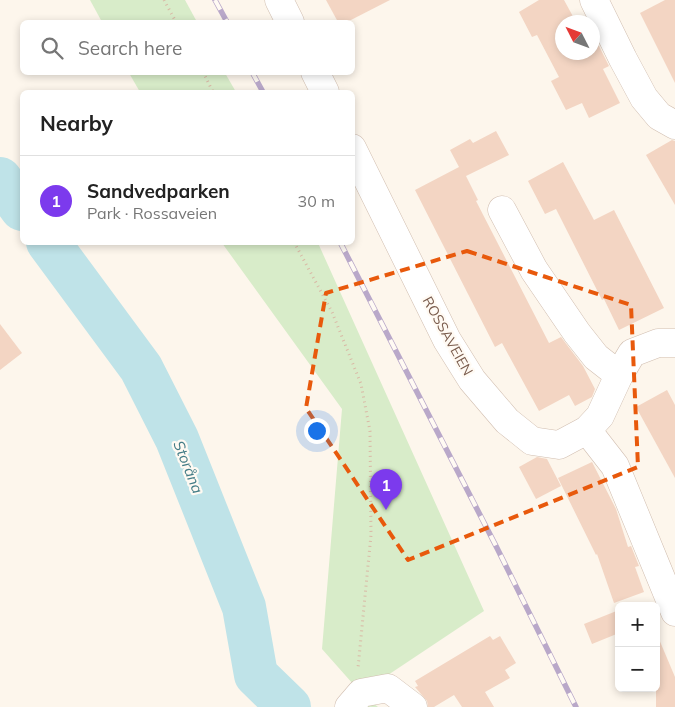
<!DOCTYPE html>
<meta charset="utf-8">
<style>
:root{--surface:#fff;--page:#f6f6f6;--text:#222;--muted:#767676;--line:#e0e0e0;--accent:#7c3aed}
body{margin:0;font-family:Mulish,sans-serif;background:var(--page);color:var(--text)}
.controls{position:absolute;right:15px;bottom:15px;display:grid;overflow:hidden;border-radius:8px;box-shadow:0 2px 8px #0003}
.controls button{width:45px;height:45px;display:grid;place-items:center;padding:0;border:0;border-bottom:1px solid var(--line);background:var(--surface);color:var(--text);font:25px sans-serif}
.compass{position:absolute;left:555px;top:15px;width:45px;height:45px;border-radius:50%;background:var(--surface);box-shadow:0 2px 8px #0003;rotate:312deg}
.you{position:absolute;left:316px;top:430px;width:18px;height:18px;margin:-12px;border:4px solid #fff;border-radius:50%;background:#1a73e8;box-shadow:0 0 0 8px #1a73e833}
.badge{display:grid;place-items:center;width:32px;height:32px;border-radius:50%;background:var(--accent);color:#fff;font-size:16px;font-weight:700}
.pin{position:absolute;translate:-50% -41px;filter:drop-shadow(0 1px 2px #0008)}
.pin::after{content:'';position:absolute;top:26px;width:18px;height:15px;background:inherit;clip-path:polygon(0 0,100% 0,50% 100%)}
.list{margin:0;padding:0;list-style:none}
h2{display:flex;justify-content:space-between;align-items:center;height:65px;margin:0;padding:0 20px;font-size:21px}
h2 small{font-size:16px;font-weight:400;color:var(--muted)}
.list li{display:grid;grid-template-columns:32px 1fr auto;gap:15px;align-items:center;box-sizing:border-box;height:90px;padding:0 20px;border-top:1px solid var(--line)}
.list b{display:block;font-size:19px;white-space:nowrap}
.list p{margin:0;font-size:16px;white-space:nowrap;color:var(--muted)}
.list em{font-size:16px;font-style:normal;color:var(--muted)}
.icon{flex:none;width:28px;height:28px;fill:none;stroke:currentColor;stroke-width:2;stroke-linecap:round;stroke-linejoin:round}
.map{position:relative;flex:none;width:675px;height:707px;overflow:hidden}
.search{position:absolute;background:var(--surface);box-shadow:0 2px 8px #0003;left:20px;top:20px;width:335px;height:55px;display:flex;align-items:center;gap:12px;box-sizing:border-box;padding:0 18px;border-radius:8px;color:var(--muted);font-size:19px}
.panel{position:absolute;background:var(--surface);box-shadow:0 2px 8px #0003;left:20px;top:90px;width:335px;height:155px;border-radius:8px}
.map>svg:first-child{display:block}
.green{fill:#d8ecc9}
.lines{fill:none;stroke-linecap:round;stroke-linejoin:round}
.river{stroke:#bfe3e8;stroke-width:44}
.building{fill:#f3d5c3}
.minor-casing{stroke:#d1beb0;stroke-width:29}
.path{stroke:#d9b8a5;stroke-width:3;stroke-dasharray:1 4;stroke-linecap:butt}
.minor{stroke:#fff;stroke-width:28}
.rail-casing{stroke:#b9a8c9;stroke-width:5.5}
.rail{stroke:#fffaf3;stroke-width:4;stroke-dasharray:11;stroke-linecap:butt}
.marked{fill:none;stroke:#e8590c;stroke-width:4;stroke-dasharray:10 6;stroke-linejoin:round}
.labels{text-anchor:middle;stroke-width:4.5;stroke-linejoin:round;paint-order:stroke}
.street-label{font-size:14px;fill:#7a5c4d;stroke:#fffaf3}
.water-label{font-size:15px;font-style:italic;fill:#437c86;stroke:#fffaf3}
</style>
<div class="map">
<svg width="675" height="707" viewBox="0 0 675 707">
<rect width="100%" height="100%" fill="#fdf6ec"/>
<g class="green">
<polygon points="90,0 185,0 197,22 102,22"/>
<polygon points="129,73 225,73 236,92 140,92"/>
<polygon points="222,243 318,243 484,611 361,693 378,707 357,707 361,693 322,649 342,409"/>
</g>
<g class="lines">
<g class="river">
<polyline points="0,179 22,209"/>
<polyline points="48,242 141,368 177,439 244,607 256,675 289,707"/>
</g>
</g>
<g class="building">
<polygon points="326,0 390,0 347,22 338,22"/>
<polygon points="539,0 564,0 576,22 562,22 562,52 592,52 592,32 609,66 603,69 620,103 589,118 582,103 566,110 551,81 559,77 537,35 532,37 519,12"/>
<polygon points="665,0 675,0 675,83 640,13"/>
<polygon points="496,131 509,155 466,176 478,200 476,201 549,343 561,337 583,366 595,389 592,397 575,406 569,395 539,411 502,343 495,347 415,190 459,167 450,150 470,139 473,143"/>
<polygon points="672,140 675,141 675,205 646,155"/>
<polygon points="563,162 594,220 614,210 664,308 619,330 604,299 602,300 556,209 545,214 528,181"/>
<polygon points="0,324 22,353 0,370"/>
<polygon points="667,390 675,405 675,478 636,407"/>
<polygon points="537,457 547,459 561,486 536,499 519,467"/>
<polygon points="592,462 616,509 628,547 631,546 639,566 635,567 644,592 614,603 597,554 596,555 558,478"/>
<polygon points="619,610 619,633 592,644 584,624"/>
<polygon points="656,632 675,677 675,707 656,707"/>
<polygon points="490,636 493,640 500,636 516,663 505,670 510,678 485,692 494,707 462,707 454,695 434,707 428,707 427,701 415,687 418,686 415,681"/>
</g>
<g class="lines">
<g class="minor-casing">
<g id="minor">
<polyline points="279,0 290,22"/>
<polyline points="594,0 623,59 644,98 659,116 675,125"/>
<polyline points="315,72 325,92"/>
<polyline points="352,148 447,340 472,380 507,421 532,441 559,445 587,430 600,416 619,375 632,353 658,343 675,343"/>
<polyline points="502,210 534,270 577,333 596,357 619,375"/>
<polyline points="587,430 615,466 675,612"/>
<polyline points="349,707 361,693 388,688 413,707"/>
</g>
</g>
<g class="path">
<polyline points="164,0 176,22"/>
<polyline points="203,72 213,92"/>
<polyline points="294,242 332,312 361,384 370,431 371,535 358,668"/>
</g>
<use href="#minor" class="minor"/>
<g class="rail-casing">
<g id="rail">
<polyline points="215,0 227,22"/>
<polyline points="252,72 263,92"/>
<polyline points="340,242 497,548 576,707"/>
</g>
</g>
<use href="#rail" class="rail"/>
</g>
<path class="marked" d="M467,251l164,54 7,162 -230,93 -102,-152 20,-115z"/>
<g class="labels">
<g class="street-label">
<text transform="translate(448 336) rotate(61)" y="5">ROSSAVEIEN</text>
</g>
<g class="water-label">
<text transform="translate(188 467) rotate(68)" y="5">Storåna</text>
</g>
</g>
</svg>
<div class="controls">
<button>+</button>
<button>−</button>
</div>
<svg class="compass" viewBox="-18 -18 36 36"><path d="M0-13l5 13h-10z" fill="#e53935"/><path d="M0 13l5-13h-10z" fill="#767676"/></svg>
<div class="you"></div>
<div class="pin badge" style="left:386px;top:510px">1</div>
<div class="search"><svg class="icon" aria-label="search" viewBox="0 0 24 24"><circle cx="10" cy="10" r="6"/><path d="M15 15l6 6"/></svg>Search here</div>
<section class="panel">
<h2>Nearby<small></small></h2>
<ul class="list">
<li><span class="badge">1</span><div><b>Sandvedparken</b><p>Park · Rossaveien</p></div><em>30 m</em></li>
</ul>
</section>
</div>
